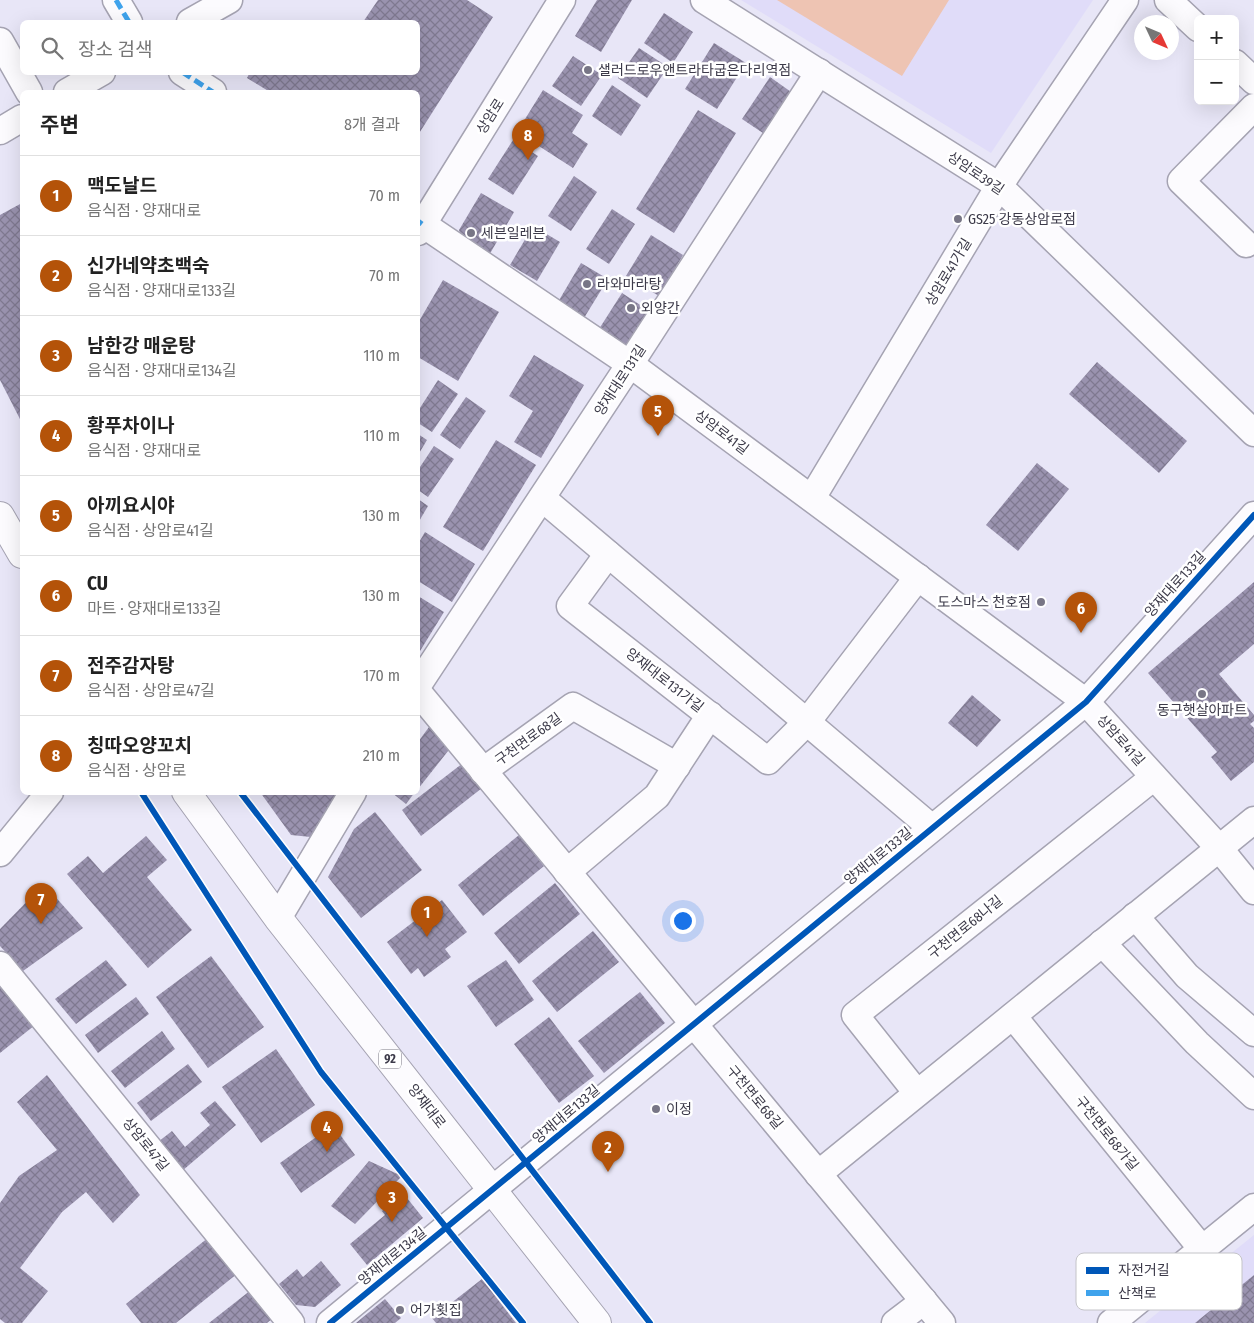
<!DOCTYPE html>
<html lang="ko">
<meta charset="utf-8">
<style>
:root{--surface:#fff;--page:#f6f6f6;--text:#222;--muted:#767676;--line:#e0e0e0;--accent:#b45309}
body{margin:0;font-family:"Fira Sans Condensed","Noto Sans KR",sans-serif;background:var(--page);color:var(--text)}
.controls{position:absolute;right:15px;top:15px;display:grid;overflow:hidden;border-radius:8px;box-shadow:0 5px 20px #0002}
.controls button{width:45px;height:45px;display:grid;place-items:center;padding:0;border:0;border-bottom:1px solid var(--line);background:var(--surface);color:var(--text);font:25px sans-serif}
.compass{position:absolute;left:1134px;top:15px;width:45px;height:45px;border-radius:50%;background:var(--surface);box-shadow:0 5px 20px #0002;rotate:134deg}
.you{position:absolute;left:682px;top:920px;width:18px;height:18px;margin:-12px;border:4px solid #fff;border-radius:50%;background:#1a73e8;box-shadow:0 0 0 8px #1a73e833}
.badge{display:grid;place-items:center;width:32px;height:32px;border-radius:50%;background:var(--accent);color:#fff;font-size:16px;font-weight:700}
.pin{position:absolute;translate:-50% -41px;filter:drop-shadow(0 1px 2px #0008)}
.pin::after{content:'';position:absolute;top:26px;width:18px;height:15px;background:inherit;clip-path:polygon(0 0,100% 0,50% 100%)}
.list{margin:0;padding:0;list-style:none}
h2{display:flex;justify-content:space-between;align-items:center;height:65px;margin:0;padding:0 20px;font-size:21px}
h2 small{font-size:16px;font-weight:400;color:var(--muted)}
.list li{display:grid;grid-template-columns:32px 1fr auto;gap:15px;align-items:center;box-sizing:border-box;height:80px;padding:0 20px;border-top:1px solid var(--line)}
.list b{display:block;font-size:19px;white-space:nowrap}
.list p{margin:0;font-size:16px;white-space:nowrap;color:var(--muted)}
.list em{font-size:16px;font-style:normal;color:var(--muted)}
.icon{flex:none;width:28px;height:28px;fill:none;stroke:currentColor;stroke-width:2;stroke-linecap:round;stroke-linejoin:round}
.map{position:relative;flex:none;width:1254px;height:1323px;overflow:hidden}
.search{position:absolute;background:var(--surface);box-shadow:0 5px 20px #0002;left:20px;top:20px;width:400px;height:55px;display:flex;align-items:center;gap:12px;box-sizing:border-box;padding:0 18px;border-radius:8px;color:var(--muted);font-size:19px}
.panel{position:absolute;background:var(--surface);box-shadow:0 5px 20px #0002;left:20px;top:90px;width:400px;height:705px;border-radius:8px}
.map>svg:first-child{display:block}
.built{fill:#e0dcf9}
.grass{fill:#eec4b3}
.building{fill:url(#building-cross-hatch)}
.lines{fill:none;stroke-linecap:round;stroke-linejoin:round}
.minor-casing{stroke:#a5a3b2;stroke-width:29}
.major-casing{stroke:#a5a3b2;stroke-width:30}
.minor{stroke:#fcfbfe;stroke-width:26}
.major{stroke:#fcfbfe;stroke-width:28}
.quiet{stroke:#3fa3ec;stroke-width:5;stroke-dasharray:10 5;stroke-linecap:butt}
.cycleway-casing{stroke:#fff;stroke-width:9}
.cycleway{stroke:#0057b8;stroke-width:6}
.poi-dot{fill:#787686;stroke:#fff;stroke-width:2}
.labels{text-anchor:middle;stroke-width:5;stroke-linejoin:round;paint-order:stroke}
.shield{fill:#fff;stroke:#767580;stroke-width:1}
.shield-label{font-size:12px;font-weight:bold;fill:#3c3a49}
.poi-label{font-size:14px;fill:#3c3a49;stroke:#fff;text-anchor:start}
.street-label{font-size:14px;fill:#3c3a49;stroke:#fff}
.key{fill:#fff;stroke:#c4c4c8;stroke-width:1}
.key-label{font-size:14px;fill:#3c3a49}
</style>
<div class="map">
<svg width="1254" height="1323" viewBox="0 0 1254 1323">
<defs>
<pattern id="building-cross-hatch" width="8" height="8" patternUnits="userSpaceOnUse" patternTransform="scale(1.25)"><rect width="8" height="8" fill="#9a93af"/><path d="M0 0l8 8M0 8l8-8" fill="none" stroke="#7f7990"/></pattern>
</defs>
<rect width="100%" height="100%" fill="#e8e6f7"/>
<g class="built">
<polygon points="741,0 1093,0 991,153"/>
<polygon points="1254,1235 1254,1323 1145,1323"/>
</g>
<polygon class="grass" points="777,0 949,0 902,76"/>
<g class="building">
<polygon points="378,0 467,0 493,17 418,135 418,92 270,92 247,78 250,72 418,72 418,22 363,22"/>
<polygon points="597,0 632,0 601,52 575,36"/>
<polygon points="664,13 693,32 673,63 644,43"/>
<polygon points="714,43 746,63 717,109 685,89"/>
<polygon points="639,48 668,67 647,98 618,78"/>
<polygon points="573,56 602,75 581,106 552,86"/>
<polygon points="770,77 794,94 766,135 742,119"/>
<polygon points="612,85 641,105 621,136 592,116"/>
<polygon points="543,90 583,115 572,133 588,144 573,168 517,132"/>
<polygon points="698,110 736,133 674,233 636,209"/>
<polygon points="513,140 538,156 513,195 488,179"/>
<polygon points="574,176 597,192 571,231 548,216"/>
<polygon points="481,193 514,212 488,257 463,242 459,230"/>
<polygon points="22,203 22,423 0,380 0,215"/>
<polygon points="612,209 635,224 609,264 586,249"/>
<polygon points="533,226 560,242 537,281 510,265"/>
<polygon points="651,235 683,255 659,296 626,276"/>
<polygon points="581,263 608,279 584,318 558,302"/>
<polygon points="443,280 499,312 458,381 418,357 418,323"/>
<polygon points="622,293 651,312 628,348 599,329"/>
<polygon points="534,355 584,385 541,458 514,442 533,411 509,396"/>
<polygon points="1097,362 1187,441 1159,473 1069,394"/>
<polygon points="438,380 458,394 432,432 418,423 418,411"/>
<polygon points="466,397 486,411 460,449 440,435"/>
<polygon points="418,434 427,440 418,455"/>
<polygon points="496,440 536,465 483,551 443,527"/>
<polygon points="434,446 454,459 428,497 418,490 418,470"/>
<polygon points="1037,463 1069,489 1018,551 986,525"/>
<polygon points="418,499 428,506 418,523"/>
<polygon points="425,532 475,564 452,602 418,581 418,544"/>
<polygon points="1254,582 1254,644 1219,674 1254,715 1254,721 1250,724 1254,728 1254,762 1231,781 1211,757 1217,752 1148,673"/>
<polygon points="418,596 444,612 420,651 418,650"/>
<polygon points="972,695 1001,720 977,747 948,723"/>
<polygon points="429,727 452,746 418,789 418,742"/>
<polygon points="463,763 482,788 421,836 402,810"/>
<polygon points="260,792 299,793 339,792 311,837 291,835"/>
<polygon points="391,792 415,792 406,804"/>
<polygon points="375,812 422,870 361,918 328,877 354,829"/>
<polygon points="519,835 544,866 483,916 458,885"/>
<polygon points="146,836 167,860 147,877 192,930 148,968 67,874 88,856 103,873"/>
<polygon points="555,883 580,914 519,964 494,933"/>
<polygon points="44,884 83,928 23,971 0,946 0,929"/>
<polygon points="442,900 467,932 445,949 451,957 424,977 418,968 411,974 387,942"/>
<polygon points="593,931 619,962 557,1012 532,981"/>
<polygon points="211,956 264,1027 208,1068 156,997"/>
<polygon points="106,960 127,985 76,1024 55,999"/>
<polygon points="506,960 534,1000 496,1027 467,986"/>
<polygon points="0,984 35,1025 0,1053"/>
<polygon points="640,992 665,1023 604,1073 578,1041"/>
<polygon points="136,997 149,1014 98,1053 85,1035"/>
<polygon points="549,1017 594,1076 559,1103 514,1044"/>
<polygon points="162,1031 175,1049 125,1088 111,1071"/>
<polygon points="276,1049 315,1105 261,1143 222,1087"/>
<polygon points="188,1064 202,1082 151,1121 137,1103"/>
<polygon points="47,1075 140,1195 113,1223 86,1192 62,1212 20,1268 48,1291 22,1323 5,1323 0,1319 0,1203 19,1176 57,1150 17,1102"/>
<polygon points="215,1101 236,1125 182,1171 158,1142 172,1131 185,1147 210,1125 200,1113"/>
<polygon points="333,1125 355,1155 301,1193 280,1163"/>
<polygon points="369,1161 402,1176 355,1224 331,1206"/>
<polygon points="403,1193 423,1218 367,1265 350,1244 385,1215 382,1211"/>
<polygon points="209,1237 238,1273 176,1323 141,1323 126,1304"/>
<polygon points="321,1261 341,1285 315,1307 296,1305 279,1284 297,1269 303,1277"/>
<polygon points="1254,1275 1254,1323 1195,1323"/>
<polygon points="482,1279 516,1323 436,1323 432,1318"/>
<polygon points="251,1290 273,1318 267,1323 209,1323"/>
<polygon points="385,1299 401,1318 395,1323 356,1323"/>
</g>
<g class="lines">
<g class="minor-casing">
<g id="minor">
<polyline points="116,0 129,22"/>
<polyline points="704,0 999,186 1254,433"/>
<polyline points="1168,0 1198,28"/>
<polyline points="190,22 229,0"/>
<polyline points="0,41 29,92"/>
<polyline points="1235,63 1254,81"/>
<polyline points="182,72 213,92"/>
<polyline points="67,92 102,72"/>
<polyline points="0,131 22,118"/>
<polyline points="418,221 630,364 1086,702 1219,848 1254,891"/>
<polyline points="418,232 562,0"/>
<polyline points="1246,244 1181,181 1254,107"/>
<polyline points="542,498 932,828"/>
<polyline points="812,498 999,186 1125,0"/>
<polyline points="608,554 570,606 768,761 807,722 918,577"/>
<polyline points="418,685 630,364 819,72"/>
<polyline points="418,692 942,1323"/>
<polyline points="483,771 573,706 677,766"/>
<polyline points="0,853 50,792"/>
<polyline points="567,872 657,796 710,715"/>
<polyline points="1135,916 1187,976 1254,1033"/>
<polyline points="278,918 353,792"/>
<polyline points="1102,943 1197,1043 1254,1096"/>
<polyline points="0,965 291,1323"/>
<polyline points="1013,1016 1202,1249"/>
<polyline points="917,1093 855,1015 1154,777"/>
<polyline points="818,1174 1254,820"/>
<polyline points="330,1323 1086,702 1254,515"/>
<polyline points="895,1323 924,1301"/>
<polyline points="1111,1323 1254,1207"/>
</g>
</g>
<g class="major-casing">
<g id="major">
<polyline points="0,516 22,554"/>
<polyline points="186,792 278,918 597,1323"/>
</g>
</g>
<use href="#minor" class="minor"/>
<use href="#major" class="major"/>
<g class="quiet">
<polyline points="116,0 129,22"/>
<polyline points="182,72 213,92"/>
<polyline points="418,221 422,224"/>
</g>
<g class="cycleway-casing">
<g id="cycleway">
<polyline points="141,792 321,1072 523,1323"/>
<polyline points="240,792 650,1323"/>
<polyline points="330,1323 1086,702 1254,515"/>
</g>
</g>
<use href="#cycleway" class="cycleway"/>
</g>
<g class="poi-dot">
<circle cx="588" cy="70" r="5"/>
<circle cx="958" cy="219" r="5"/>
<circle cx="471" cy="233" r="5"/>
<circle cx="587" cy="284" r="5"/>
<circle cx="631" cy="308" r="5"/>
<circle cx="1041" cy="602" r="5"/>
<circle cx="1202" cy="694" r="5"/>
<circle cx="656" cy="1109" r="5"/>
<circle cx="400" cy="1310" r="5"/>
</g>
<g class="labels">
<rect class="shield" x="379" y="1049.5" width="22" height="19" rx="4"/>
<g class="shield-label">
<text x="390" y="1063">92</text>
</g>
<g class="poi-label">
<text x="598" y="75">샐러드로우앤트라타굽은다리역점</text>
<text x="968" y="224">GS25 강동상암로점</text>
<text x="481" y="238">세븐일레븐</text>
<text x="597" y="289">라와마라탕</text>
<text x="641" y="313">외양간</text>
<text x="1031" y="607" text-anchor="end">도스마스 천호점</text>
<text x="1202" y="715" text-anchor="middle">동구햇살아파트</text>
<text x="666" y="1114">이정</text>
<text x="410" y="1315">어가횟집</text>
</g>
<g class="street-label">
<text transform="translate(490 116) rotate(-58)" y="5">상암로</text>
<text transform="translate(976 173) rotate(34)" y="5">상암로39길</text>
<text transform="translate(948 272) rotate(-59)" y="5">상암로41가길</text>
<text transform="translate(620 380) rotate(-57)" y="5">양재대로131길</text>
<text transform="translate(722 432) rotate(37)" y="5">상암로41길</text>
<text transform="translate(1175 584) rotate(-48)" y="5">양재대로133길</text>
<text transform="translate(665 680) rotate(38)" y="5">양재대로131가길</text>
<text transform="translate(528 739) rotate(-36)" y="5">구천면로68길</text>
<text transform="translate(1121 740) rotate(48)" y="5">상암로41길</text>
<text transform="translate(878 856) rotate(-39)" y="5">양재대로133길</text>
<text transform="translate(965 927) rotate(-39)" y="5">구천면로68나길</text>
<text transform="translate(755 1097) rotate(50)" y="5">구천면로68길</text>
<text transform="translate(427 1106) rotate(52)" y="5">양재대로</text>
<text transform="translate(566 1114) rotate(-40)" y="5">양재대로133길</text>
<text transform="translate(1107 1133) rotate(51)" y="5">구천면로68가길</text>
<text transform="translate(146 1144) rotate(51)" y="5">상암로47길</text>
<text transform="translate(392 1256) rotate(-39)" y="5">양재대로134길</text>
</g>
</g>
<rect x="1076" y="1253" width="166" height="57" rx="8" class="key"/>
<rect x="1086" y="1267" width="23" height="7" fill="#0057b8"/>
<rect x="1086" y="1290" width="23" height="6" fill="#3fa3ec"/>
<g class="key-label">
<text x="1118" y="1275">자전거길</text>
<text x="1118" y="1298">산책로</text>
</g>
</svg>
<div class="controls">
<button>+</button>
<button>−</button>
</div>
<svg class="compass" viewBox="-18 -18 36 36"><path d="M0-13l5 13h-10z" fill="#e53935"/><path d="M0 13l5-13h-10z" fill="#767676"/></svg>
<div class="you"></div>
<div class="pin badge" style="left:427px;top:937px">1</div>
<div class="pin badge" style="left:608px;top:1172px">2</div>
<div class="pin badge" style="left:392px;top:1222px">3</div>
<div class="pin badge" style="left:327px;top:1152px">4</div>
<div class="pin badge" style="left:658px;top:436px">5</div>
<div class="pin badge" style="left:1081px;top:633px">6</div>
<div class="pin badge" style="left:41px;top:924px">7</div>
<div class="pin badge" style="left:528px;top:160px">8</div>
<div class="search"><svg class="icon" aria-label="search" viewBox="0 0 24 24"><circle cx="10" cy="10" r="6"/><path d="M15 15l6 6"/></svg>장소 검색</div>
<section class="panel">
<h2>주변<small>8개 결과</small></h2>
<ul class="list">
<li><span class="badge">1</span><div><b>맥도날드</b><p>음식점 · 양재대로</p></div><em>70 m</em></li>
<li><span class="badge">2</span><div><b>신가네약초백숙</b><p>음식점 · 양재대로133길</p></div><em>70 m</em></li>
<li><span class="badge">3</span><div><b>남한강 매운탕</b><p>음식점 · 양재대로134길</p></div><em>110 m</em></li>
<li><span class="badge">4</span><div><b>황푸차이나</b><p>음식점 · 양재대로</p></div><em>110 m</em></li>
<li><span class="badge">5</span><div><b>아끼요시야</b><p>음식점 · 상암로41길</p></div><em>130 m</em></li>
<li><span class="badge">6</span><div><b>CU</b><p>마트 · 양재대로133길</p></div><em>130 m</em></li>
<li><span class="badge">7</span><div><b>전주감자탕</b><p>음식점 · 상암로47길</p></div><em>170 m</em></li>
<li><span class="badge">8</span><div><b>칭따오양꼬치</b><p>음식점 · 상암로</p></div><em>210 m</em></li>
</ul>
</section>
</div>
